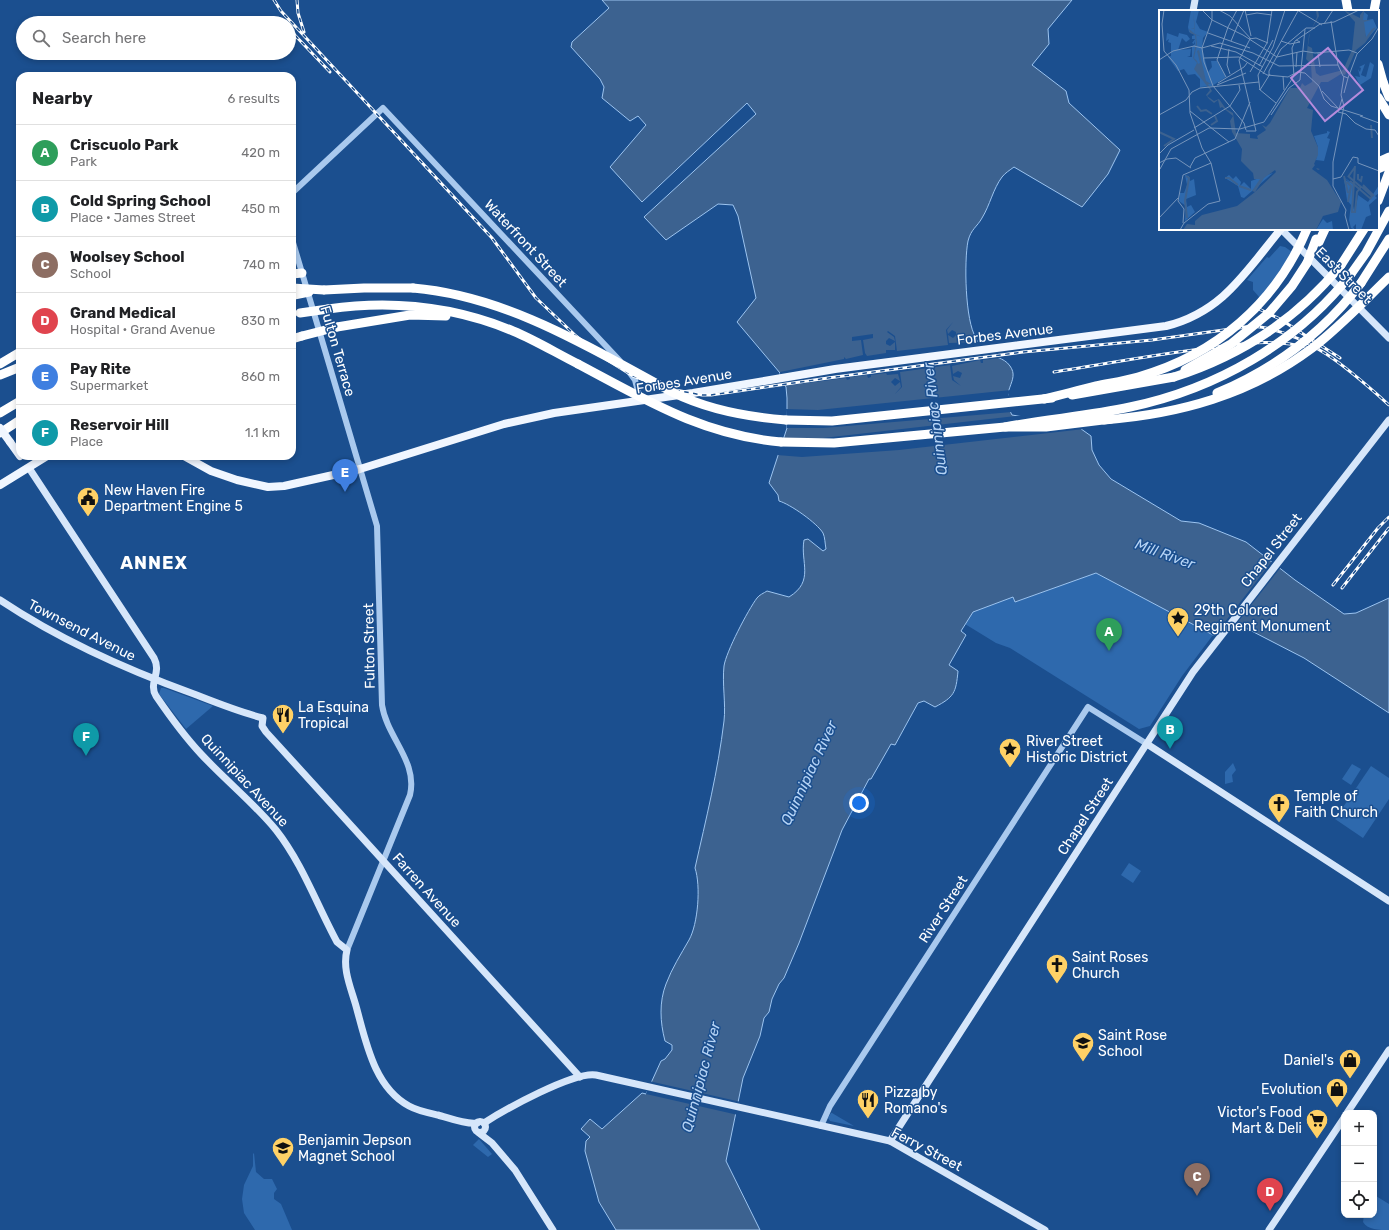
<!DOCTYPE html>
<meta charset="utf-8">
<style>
:root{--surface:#fff;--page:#f2f2f2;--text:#202124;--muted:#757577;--line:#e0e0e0;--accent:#847042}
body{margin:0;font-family:Rubik,sans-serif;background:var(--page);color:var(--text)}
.controls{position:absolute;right:12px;bottom:12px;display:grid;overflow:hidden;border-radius:8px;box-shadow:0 2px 6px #0003}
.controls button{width:36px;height:36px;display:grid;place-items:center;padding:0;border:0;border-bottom:1px solid var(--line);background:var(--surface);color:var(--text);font:20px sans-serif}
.you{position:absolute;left:859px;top:803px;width:14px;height:14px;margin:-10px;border:3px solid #fff;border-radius:50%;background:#1a73e8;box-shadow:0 0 0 6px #1a73e833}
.badge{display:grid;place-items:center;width:26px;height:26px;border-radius:50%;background:var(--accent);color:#fff;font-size:13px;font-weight:700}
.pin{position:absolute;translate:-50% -33px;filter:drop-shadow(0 1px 2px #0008)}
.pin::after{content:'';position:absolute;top:21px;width:14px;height:12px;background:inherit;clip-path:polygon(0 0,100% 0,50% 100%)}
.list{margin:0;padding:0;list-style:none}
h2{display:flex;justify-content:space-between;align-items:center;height:52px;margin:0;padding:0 16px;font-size:17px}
h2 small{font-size:13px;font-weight:400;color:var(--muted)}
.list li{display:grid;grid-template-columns:26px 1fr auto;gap:12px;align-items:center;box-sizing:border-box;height:56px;padding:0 16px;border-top:1px solid var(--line)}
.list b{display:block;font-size:15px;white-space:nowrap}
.list p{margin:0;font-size:13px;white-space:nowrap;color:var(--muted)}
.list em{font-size:13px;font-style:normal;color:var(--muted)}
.icon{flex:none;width:22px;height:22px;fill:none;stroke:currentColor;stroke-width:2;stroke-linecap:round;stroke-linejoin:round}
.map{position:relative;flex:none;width:1389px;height:1230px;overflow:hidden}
.search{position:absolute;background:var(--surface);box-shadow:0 2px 6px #0003;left:16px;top:16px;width:280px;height:44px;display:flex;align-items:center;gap:10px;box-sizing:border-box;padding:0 14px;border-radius:22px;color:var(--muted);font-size:15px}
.panel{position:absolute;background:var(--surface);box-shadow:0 2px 6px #0003;left:16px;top:72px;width:280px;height:388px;border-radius:12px}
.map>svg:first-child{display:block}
.green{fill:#2e69ad}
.water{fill:#3c6290;stroke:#9cc4f0}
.pier{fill:#1b4f8f}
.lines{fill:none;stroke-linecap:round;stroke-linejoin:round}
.tertiary{stroke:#a9c9ee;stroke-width:6}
.secondary{stroke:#d6e6fa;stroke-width:7}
.primary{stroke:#f0f6ff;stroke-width:8}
.motorway{stroke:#fff;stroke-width:9}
.rail-casing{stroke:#fff;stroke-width:3}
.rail{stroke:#1b4f8f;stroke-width:1.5;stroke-dasharray:4.5;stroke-linecap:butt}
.primary-bridge{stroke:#f0f6ff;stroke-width:8}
.motorway-bridge{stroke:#fff;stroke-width:9}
.labels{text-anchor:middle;stroke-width:3;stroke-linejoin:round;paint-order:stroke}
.street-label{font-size:14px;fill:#fff;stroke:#1b4f8f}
.poi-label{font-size:14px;fill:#fff;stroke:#1b4f8f;text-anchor:start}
.water-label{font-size:15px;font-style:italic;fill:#b5d3f5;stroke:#1b4f8f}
.district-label{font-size:18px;font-weight:bold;letter-spacing:1px;fill:#fff;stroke:#1b4f8f}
.inset-river{fill:none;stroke:#3c6290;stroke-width:2}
.inset-road{fill:none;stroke:#7695bc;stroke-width:1}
.view{fill:#b68bdc;fill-opacity:0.15;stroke:#b68bdc;stroke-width:2}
.inset-edge{fill:none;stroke:#fff;stroke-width:2}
</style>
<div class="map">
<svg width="1389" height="1230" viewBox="0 0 1389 1230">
<rect width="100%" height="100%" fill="#1b4f8f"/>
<g class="green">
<polygon points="1280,246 1285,247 1292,252 1282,269 1260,298 1253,290 1253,282 1247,280 1267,257 1269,258"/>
<polygon points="1096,573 1213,635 1182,676 1150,726 1139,729 1010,648 996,643 965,624 973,612 1013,597 1015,602"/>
<polygon points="161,688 164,688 213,706 186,729 159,694"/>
<polygon points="1233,763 1236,770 1232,775 1233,782 1225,784 1225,772"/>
<polygon points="1352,764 1361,769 1351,785 1342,779"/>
<polygon points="1371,766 1389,778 1389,799 1363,838 1335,819"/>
<polygon points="1129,863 1141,871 1133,883 1121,875"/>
<polygon points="831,1113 832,1113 854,1126 830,1121 828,1118"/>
<polygon points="479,1139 492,1154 488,1157 473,1145"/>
<polygon points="254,1153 256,1172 264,1179 272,1179 277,1189 274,1193 274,1199 281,1204 292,1230 255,1230 244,1213 242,1199 244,1185 253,1166 253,1154"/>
<path d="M1376,1196l13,8v26c-10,0 -21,0 -26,-8l1,-7h10v-16z"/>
</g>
<path class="water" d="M602,0h470l-24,29 1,15 -17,21 34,26 3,12 51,47 -12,24 -26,33 -68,-40c-4,3 -9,6 -12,10 -9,12 -12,28 -20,41 -5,9 -11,11 -14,23 -4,20 -3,80 8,97 2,4 5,10 8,13 8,6 20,6 26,15 11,15 -12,25 2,49l65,11 14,10 1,14 7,15 12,14 70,42 18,2 47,19 49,38 49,34 12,-1 33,-15v115l-85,-55 -66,-34 -25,11 -117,-62 -81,29 -2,-5 -40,15 -12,19 5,4 -17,30 9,6c-2,22 -4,26 -23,36l-11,-6 -6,2 -23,42 -4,-1 -20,35h-2l-27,51 -43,113 -15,35 -5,6 -7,15 -3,13 -5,6 -4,18 -17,42 -17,83 34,69h-144l-17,-28 -14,-51 1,-10 4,-4 -9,-8 9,-10 12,10 40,-36 4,1 15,-33 4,-2 7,-9v-5l-7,-4c-5,-19 -6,-39 1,-57 6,-16 15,-30 23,-44 9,-16 12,-54 6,-72 11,-49 23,-97 29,-147 2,-17 -2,-37 0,-55 2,-14 24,-56 33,-68 2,-3 7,-5 10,-7l22,6c26,-16 11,-35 15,-57l4,-1 15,12 3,-2c-1,-5 -1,-12 -3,-16 -6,-10 -33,-29 -44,-32l-1,-6 -9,-12 18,-55v-30l-1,-11 -6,-9v-5l-43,-51 19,-24 -18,-82 -5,-11 -15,-1 -52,36 -22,-23 112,-103 -9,-11 -105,99 -32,-35 36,-42 -8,-9 -8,5 -28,-23 2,-11 -4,-8 -29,-32 1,-5 37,-34z"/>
<g class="pier">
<polygon points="953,322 947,330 948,334 952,330 956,332 956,335 953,338 948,335 949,343 978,342 977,339 979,339 985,349 1002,357 1004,359 1001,358 983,360 983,363 981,363 980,360 952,366 953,374 958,371 962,373 960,378 953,376 954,380 961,386 952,380 950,365 900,372 902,387 895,394 901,387 900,382 895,386 891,382 895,378 900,381 898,374 887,375 886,373 871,375 871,377 868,378 867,375 850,377 850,379 847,380 846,378 783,386 781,383 780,372 844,359 844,357 846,359 863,355 861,340 852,341 852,337 873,334 873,338 863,340 865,353 867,356 886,353 886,350 895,350 895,342 890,346 886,344 886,341 889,338 895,341 894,337 887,332 888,331 895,336 897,351 948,345 946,330"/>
<polygon points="1011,390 1008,395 1009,406 1012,412 823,428 787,428 786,409 818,410"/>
<polygon points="1025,415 1077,424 1084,429 899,450 802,457 777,455 782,439 823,438"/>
<polygon points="1273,560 1281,567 1234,627 1214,636"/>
<polygon points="649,1081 741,1102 738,1115 646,1094"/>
</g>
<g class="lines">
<g class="tertiary">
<polyline points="292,193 383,108 620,361"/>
<path d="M292,239l85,287 5,179c5,33 36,56 28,90l-63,155"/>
<polyline points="627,369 635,380 640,399"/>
<polyline points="821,1126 830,1106 1088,707 1147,744"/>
</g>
<g class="secondary">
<polyline points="1193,11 1195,0"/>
<polyline points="1281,229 1389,338"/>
<path d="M29,468l125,190c8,15 -6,25 2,38 13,19 30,42 45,58 24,26 52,48 75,76 26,33 41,75 61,112l10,8c-5,19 4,38 9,56 10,36 18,81 53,100 9,5 20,7 29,9 11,3 29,10 39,8"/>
<path d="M0,600c60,40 127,70 194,94 23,9 45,18 69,24l-1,8 4,6 314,345"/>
<polyline points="1147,744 1389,901"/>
<polyline points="1347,1113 1389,1050"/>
<circle cx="480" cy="1127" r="5.5"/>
<path d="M484,1123c20,-13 90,-52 112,-48l294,66 155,89"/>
<polyline points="479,1133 492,1143 515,1170 553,1230"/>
<polyline points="890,1141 1193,672 1389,420"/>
<polyline points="1269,1230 1344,1118"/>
</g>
<g class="primary">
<polyline points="10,442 20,456"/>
<path d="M184,456l27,15 26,9 31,7 16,-1 76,-17 144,-45 50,-11 139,-20 142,-24 331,-43c57,-14 80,-55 115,-97"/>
<polyline points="0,485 47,456"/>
</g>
<g class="motorway">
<polyline points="1346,0 1348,11"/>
<polyline points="1374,11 1376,0"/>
<polyline points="1378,64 1383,82"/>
<polyline points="1378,162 1389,157"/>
<polyline points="1378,169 1389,164"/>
<polyline points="1378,201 1389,172"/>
<polyline points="1319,242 1325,229"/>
<polyline points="1341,265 1364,229"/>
<polyline points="292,274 302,273"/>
<polyline points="1351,274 1366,253 1389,211"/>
<polyline points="1361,283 1389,239"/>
<polyline points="324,290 364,288 413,288"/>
<path d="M328,309c63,-9 125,-3 185,22 22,9 43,22 65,33"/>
<polyline points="1269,313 1292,286 1307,263"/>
<polyline points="337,327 410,315 446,316"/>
<polyline points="292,339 302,336"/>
<polyline points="0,364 20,352"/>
<polyline points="0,375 20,367"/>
<polyline points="1072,395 1174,377"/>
<polyline points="0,413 20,401"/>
<polyline points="786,420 832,421 1052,398"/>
<polyline points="0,433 20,420"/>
<polyline points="781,442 834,443 1005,427 1046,427 1111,419"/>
</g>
<g class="rail-casing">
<g id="rail">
<path d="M274,0l7,11 211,227 44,60 40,38 25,20 32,20 37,13 32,6h9l117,-17 195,-26 129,-12 100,-14c55,5 98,44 137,79"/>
<polyline points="297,0 298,13 304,32"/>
<polyline points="280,19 283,23"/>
<polyline points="289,29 330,72"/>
<polyline points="1259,309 1280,319 1340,358"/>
<path d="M1054,372c52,-8 103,-18 155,-24 35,-4 65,-10 100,0"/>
<polyline points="1333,585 1378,528 1389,517"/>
<polyline points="1342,588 1389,528"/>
</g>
</g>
<use href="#rail" class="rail"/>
<polyline class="primary-bridge" points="0,428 10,442"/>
<g class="motorway-bridge">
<polyline points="1383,82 1389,97"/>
<polyline points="1378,97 1389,115"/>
<polyline points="1307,263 1316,239"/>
<polyline points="292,288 324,290"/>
<path d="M413,288c95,8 179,61 261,105 35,17 74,24 112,27"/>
<polyline points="294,295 309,292"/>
<polyline points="300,313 328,309"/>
<polyline points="302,336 337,327"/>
<path d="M578,364c68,36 124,71 203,78"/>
<polyline points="1185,370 1231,344 1269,313"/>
<path d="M1174,377c66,-21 123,-58 167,-112"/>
<path d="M1217,393c57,-24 107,-61 144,-110"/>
<path d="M1044,399c17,-4 35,-9 52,-13 14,-3 28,-5 42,-9 78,-22 138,-74 169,-148"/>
<path d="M1104,420c75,-6 145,-25 207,-71 28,-21 53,-48 78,-72"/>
<path d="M1005,427c41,-8 84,-11 125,-20 86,-18 167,-64 221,-133"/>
</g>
</g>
<defs>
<g id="civic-pin" transform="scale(1.15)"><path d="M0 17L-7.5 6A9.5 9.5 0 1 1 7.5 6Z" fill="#ffd166" stroke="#1b4f8f"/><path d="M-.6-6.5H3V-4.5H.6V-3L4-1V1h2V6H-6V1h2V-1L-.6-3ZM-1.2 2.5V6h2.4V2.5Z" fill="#111"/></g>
<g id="sight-pin" transform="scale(1.15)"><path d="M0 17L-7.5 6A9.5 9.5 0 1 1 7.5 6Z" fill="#ffd166" stroke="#1b4f8f"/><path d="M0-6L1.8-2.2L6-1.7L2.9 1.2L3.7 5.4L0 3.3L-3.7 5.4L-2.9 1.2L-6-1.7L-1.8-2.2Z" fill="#111"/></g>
<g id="restaurant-pin" transform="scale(1.15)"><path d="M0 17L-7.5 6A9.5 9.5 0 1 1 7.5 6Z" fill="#ffd166" stroke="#1b4f8f"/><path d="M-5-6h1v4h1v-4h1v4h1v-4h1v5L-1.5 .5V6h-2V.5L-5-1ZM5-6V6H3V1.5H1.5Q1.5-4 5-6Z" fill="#111"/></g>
<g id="church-pin" transform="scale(1.15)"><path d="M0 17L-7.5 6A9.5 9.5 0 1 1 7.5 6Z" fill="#ffd166" stroke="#1b4f8f"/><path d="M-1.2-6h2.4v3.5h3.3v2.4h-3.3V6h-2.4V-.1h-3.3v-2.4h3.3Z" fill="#111"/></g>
<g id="school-pin" transform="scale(1.15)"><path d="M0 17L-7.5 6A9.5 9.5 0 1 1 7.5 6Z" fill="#ffd166" stroke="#1b4f8f"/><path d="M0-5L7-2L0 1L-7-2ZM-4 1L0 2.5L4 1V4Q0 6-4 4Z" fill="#111"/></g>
<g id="shop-pin" transform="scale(1.15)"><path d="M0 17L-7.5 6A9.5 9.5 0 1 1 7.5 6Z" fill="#ffd166" stroke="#1b4f8f"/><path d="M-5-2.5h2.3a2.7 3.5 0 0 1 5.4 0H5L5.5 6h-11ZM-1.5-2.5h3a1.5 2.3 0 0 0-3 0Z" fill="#111"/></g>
<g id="supermarket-pin" transform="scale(1.15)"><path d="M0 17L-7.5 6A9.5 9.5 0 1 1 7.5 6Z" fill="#ffd166" stroke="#1b4f8f"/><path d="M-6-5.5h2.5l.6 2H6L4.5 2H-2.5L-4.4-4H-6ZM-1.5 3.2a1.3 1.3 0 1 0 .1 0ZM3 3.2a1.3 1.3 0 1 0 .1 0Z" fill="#111"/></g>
</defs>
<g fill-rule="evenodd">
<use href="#civic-pin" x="88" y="498"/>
<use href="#sight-pin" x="1178" y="618"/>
<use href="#restaurant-pin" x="283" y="715"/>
<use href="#sight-pin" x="1010" y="749"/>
<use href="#church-pin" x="1279" y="804"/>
<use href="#church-pin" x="1057" y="965"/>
<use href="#school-pin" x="1083" y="1043"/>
<use href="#shop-pin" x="1350" y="1060"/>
<use href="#shop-pin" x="1337" y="1089"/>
<use href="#restaurant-pin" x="868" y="1100"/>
<use href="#supermarket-pin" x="1317" y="1120"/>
<use href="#school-pin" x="283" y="1148"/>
</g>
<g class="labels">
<g class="street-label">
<text transform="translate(526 243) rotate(47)" y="5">Waterfront Street</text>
<text transform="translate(1344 275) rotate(45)" y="5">East Street</text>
<text transform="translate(1005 334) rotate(-7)" y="5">Forbes Avenue</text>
<text transform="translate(338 351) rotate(74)" y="5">Fulton Terrace</text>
<text transform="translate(684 381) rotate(-9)" y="5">Forbes Avenue</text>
<text transform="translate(1271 550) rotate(-52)" y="5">Chapel Street</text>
<text transform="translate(82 630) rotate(27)" y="5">Townsend Avenue</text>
<text transform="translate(369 646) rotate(-91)" y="5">Fulton Street</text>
<text transform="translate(245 780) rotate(47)" y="5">Quinnipiac Avenue</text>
<text transform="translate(1085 816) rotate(-57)" y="5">Chapel Street</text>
<text transform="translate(427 890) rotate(48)" y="5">Farren Avenue</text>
<text transform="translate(943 909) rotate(-57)" y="5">River Street</text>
<text transform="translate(927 1149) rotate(28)" y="5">Ferry Street</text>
</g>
<g class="poi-label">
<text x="104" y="495">New Haven Fire<tspan x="104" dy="16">Department Engine 5</tspan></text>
<text x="1194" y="615">29th Colored<tspan x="1194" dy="16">Regiment Monument</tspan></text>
<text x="298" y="712">La Esquina<tspan x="298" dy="16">Tropical</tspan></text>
<text x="1026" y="746">River Street<tspan x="1026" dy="16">Historic District</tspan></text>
<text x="1294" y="801">Temple of<tspan x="1294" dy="16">Faith Church</tspan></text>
<text x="1072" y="962">Saint Roses<tspan x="1072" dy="16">Church</tspan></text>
<text x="1098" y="1040">Saint Rose<tspan x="1098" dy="16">School</tspan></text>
<text x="1334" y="1065" text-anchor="end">Daniel's</text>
<text x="1322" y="1094" text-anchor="end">Evolution</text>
<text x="884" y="1097">Pizza by<tspan x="884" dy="16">Romano's</tspan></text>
<text x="1302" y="1117" text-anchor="end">Victor's Food<tspan x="1302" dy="16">Mart &amp; Deli</tspan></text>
<text x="298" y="1145">Benjamin Jepson<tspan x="298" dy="16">Magnet School</tspan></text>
</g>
<g class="water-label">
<text transform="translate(935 419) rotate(-97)" y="5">Quinnipiac River</text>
<text transform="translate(1165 554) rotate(20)" y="5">Mill River</text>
<text transform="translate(809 773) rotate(-65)" y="5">Quinnipiac River</text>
<text transform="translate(701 1077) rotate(-75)" y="5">Quinnipiac River</text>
</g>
<g class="district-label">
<text x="154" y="569">ANNEX</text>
</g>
</g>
<g transform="translate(1159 10)">
<rect width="220" height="220" fill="#1b4f8f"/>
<path d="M32,0h8l-3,12 4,7 19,7 -11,-4 -5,6 -1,10 6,24 4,-5 -1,-6h6l9,16 -14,9 -12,1v-8l-5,-5 -7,1 -4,-6 -6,2 -10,-14 3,-1v-13l-3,-1 1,-3 -3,2 1,-8 11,4 1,-4 8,2 3,4 -4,3 -4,-4 -4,12 13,-1 -1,7 -3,1h5v-10l3,-3v-3l-1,3 -2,-1 3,-4h-3v-3l3,-1 -6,-3 -1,-5zM205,2l4,3 -1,5 6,-1 4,9 -10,11 2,-4 -3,3 -4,-19zM211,52l4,3 -3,13 -11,7 -5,-9 5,1 -2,-8 2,3 1,-4 -2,-1 6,-3 -4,11 5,2zM168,121l3,1 -3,6 3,1 -6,22 -8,-1 2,-13 -4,-11 13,-3zM114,163l-29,25 -3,-1 -3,-11 -13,-8 4,-3 4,4 3,-3 5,6 -1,4 4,-4 7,7v-8zM26,165l4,1 1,5 4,-2 2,16 -10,4 1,8 4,-2 4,7 -10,9 1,-15 -7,-5 1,-8h4l3,-8zM185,167l9,7 -1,29 2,-7 1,6 3,-17 10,7 11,-17v8l-4,3 2,2 -8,7 2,10 -5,2 -5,13h-5v-6l-3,3 2,3 -4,-2 -2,-8 2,-15 -4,-5 -3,-21 6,4zM164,209l4,4 5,-2 1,9h-17z" fill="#2e69ad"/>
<path d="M34,0l2,24 7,3 -6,-2 1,9 -3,14 3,3 1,3 2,-1 -3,-12 2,-1 7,31 5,3h-3l4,7 -5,5 7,5 5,-2 7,10 7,4 3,20 14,1v4l8,1 -1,-3 9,-6 -4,-5 4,2 4,-4 20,-35h10l2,-5 3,3 7,-4 -1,-18 -5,-5 3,-24 8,-18 -1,-6 2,-1 1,6 -9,16 -2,14 4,2 4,25 4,3 23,-6 9,-20 3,-28 -11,-12 16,8v-3l4,-5 -1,10h8l-7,2 2,15 6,-8 4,-2 -11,16 -9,7 -11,25 -4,-1 -13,8h-7l-14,26 6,2 -2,21 7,16v8l-4,9 1,1 1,3 4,1 -2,1 -2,-2 -1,-3 -3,4 15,11 14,22 -3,10 -15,4 -7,14h-133l4,-6 8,1v-4l7,-6 35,-9 18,-14 21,-20 -1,-2 -11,8 -9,14 -3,-1 8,-12h-6l-1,-6 -12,-12 1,-12 -10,-17 -2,-11 3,-5 -11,-9 -2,1 -2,-8 -4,3 -5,-4 -4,1 4,-1 -3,-4 4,-5 -16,-21 3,-6 -4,-5 3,-15 -1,-8 -5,-2 -1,-4 6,5v-5l-4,-1h4z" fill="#3c6290"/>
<path class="inset-river" d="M38,96l4,5 5,-1 6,4M52,115l6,-4 -2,-5M212,115l1,13M0,122l15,7 -10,7M199,164v5l3,2 1,-5M27,166l3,2 -4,23 2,17M185,166l4,17M189,166l13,11 -4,5 -2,20h-3M189,167l7,-10M66,168h4l9,7M191,171l21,18M188,172l4,4 -3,16M204,175l11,11M80,176l12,4M203,177l10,9 -2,3M193,203l3,-47"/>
<path class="inset-road" d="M5,0l-2,14 2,27 12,14 13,25 1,23 12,35M43,0l10,10 31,15 34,22M53,0v10l-10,28 18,-5 33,10 26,13 59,-1M60,0l11,6 21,23M86,0l6,26M138,0l25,15M87,5l11,-2 15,2M172,11l7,44 5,11 5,2M165,14l9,-14M49,23l42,15M90,29l7,-1 12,5M72,31l13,-31M122,31l9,3 10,-2 -4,-2M52,36l25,6 27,15M70,39l-2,16 3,9M159,43l2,14M118,47l26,-6 12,2 34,-3 8,3M45,48l35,-1 28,18 21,2 9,-5 8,1 14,13 5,13 7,7 32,10M0,50l14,-9 21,-5 8,2 2,14M45,52l9,24 31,37 2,7M100,56l14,-26M137,57l1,-15M91,62l17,-29 5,-33M104,64l35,-63M110,66v-5l12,-22 25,-21h9M124,66l1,14M185,66l-3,19 3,11 -11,56v24l13,24 -1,5 4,15M67,67l-9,-17 11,-33 9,-17M189,68l9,-24 15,-15 7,-12M59,73l26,-16 3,-4M58,75l29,-12M100,79l17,14M101,80l-2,-15 15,-28 12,-37M101,80l10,-16M163,81l16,17M185,83l4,-15M183,89l-4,13 8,2 9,9 11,6 9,1 4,6M31,101l39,31M0,105l27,-15 6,-8 8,-4 59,-6M112,105l18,-27 11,-8 5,-51M201,106l19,7M35,118l36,-22 10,-16 -1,-5M87,121h10l-17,-71 11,-21M0,144l9,-9 26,-15M0,153l8,-4 9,-1 15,10M31,157l5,-9 40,-19 15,-37M1,159l11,-20 38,-21 31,1 24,-7 30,-46 -2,-28 3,-7 25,-17 14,-2 25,-12M174,169l8,-2 12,-20 5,1v5l21,8M0,208l19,-20M24,213l1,-14 -6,-8 5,-26 28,-12M21,220l4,-7 24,-19 12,-3 -9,-38 -9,-15"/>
<path class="view" d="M169,38l35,42 -38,31 -34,-43z"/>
<rect width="220" height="220" class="inset-edge"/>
</g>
</svg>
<div class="controls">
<button>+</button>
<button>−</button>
<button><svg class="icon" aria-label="locate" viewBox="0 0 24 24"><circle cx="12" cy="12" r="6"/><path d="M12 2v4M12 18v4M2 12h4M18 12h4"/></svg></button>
</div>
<div class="you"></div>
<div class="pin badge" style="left:1109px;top:651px;background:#2e9e5b">A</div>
<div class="pin badge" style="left:1170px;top:749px;background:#0f9aa8">B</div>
<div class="pin badge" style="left:1197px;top:1196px;background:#8d6e63">C</div>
<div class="pin badge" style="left:1270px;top:1211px;background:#e0444e">D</div>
<div class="pin badge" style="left:345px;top:492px;background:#3f7fe0">E</div>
<div class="pin badge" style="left:86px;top:756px;background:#0f9aa8">F</div>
<div class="search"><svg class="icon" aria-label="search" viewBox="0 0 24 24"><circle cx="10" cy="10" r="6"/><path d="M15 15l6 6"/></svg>Search here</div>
<section class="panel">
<h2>Nearby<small>6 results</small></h2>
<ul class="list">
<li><span class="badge" style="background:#2e9e5b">A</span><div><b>Criscuolo Park</b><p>Park</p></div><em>420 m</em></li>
<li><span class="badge" style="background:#0f9aa8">B</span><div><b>Cold Spring School</b><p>Place · James Street</p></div><em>450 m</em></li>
<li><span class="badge" style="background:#8d6e63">C</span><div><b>Woolsey School</b><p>School</p></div><em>740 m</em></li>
<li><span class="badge" style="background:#e0444e">D</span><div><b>Grand Medical</b><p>Hospital · Grand Avenue</p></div><em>830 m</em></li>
<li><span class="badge" style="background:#3f7fe0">E</span><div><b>Pay Rite</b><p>Supermarket</p></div><em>860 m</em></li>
<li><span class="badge" style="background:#0f9aa8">F</span><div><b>Reservoir Hill</b><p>Place</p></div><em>1.1 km</em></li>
</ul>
</section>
</div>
